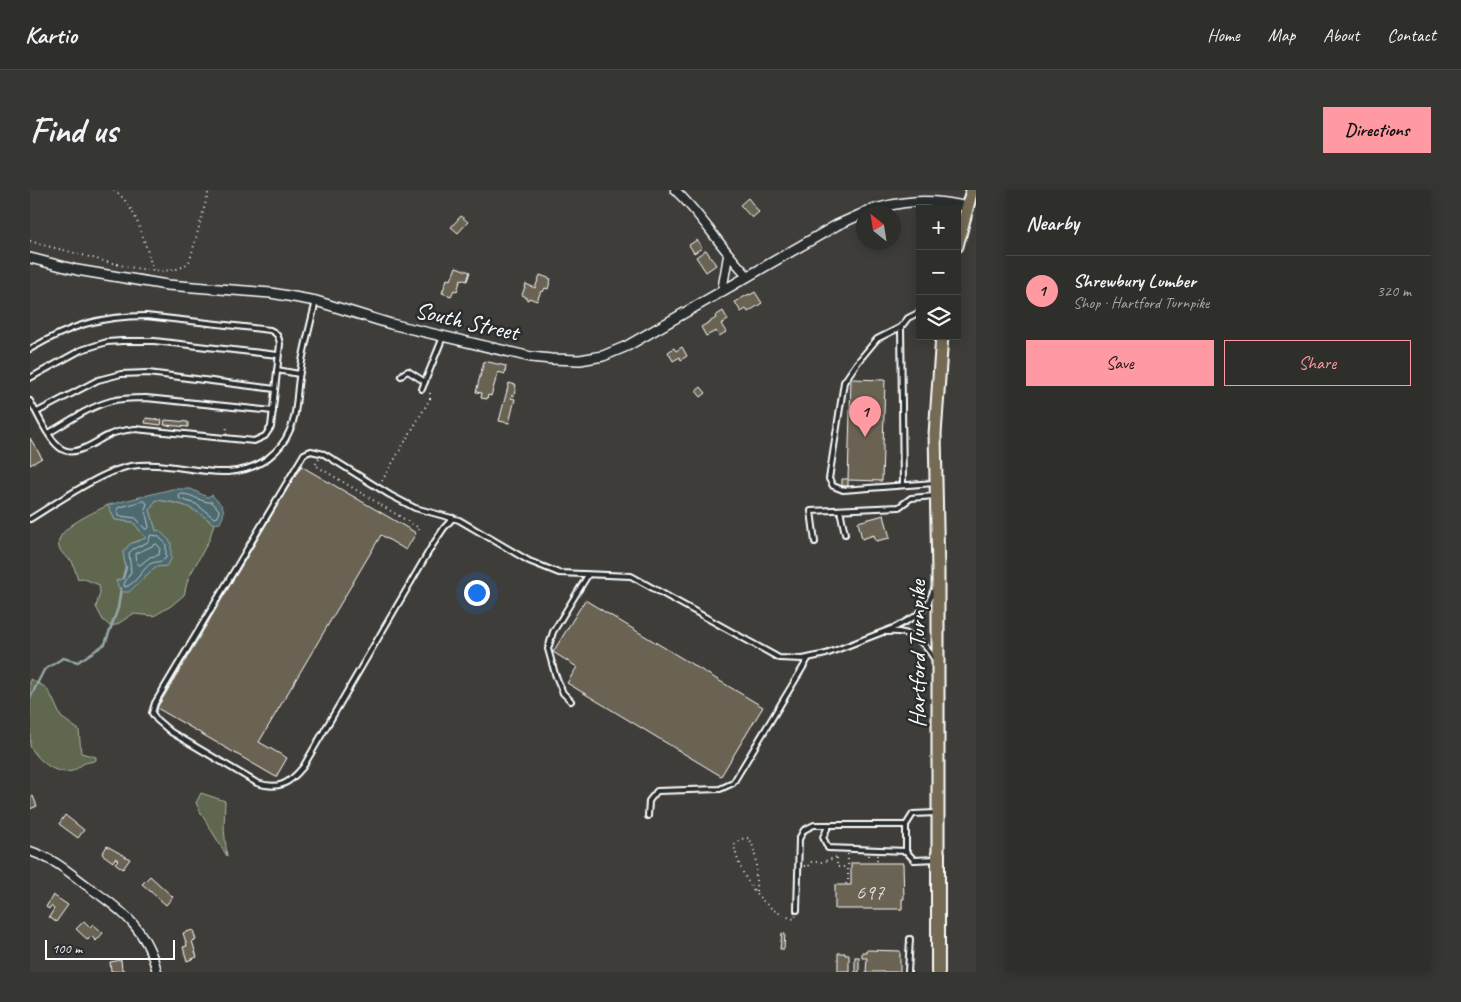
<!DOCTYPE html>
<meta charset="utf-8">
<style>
:root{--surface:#2e2e2b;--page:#363633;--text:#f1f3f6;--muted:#a7a8a9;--line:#494a47;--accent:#ff9aa2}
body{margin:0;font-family:Caveat,sans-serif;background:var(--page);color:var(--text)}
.controls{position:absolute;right:15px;top:15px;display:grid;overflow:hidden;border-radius:0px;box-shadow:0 2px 12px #0003}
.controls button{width:45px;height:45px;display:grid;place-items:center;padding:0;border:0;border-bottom:1px solid var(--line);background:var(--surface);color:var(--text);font:25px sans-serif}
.compass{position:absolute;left:826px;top:15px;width:45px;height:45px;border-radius:50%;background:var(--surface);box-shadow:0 2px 12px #0003;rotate:330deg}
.scale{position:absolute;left:15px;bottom:12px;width:130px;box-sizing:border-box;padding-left:5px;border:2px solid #fff;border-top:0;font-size:14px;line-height:18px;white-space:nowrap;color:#fff;-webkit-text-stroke:4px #2a2d2e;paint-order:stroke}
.you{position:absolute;left:446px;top:402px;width:18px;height:18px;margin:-12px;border:4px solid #fff;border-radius:50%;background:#1a73e8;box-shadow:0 0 0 8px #1a73e833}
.badge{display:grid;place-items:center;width:32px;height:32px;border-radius:50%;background:var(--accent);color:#111;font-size:16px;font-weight:700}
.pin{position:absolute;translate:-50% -41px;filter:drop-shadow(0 1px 2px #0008)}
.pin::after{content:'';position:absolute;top:26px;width:18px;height:15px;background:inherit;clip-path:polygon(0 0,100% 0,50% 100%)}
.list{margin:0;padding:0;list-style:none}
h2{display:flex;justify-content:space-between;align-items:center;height:65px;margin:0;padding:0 20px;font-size:21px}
h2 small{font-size:16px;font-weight:400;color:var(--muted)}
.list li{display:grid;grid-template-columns:32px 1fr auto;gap:15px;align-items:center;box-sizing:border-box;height:70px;padding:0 20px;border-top:1px solid var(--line)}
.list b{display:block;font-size:19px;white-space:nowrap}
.list p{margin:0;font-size:16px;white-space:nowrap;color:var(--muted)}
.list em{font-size:16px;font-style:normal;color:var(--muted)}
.actions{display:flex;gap:10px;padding:15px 20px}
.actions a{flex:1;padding:11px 0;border:1px solid var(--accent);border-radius:0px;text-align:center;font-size:18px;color:var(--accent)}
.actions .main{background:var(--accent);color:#111}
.icon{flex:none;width:28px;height:28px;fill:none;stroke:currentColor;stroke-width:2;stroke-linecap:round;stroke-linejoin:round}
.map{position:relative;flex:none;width:946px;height:782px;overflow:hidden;border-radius:0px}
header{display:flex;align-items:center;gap:30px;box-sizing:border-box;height:70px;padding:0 25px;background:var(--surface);border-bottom:1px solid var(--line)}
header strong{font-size:24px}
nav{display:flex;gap:28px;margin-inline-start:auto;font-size:18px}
.intro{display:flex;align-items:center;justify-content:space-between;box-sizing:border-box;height:120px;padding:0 30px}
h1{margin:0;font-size:35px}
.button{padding:12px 22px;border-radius:0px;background:var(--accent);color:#111;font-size:18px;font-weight:700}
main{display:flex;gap:30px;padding:0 30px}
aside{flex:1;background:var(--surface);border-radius:0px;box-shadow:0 2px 12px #0003}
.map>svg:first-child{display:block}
.green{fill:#5e684f;stroke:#aeb4a7}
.water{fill:#4d6b70;stroke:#94a6a9}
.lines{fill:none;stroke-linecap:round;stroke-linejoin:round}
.shore{stroke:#b8c4c6;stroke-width:1}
.stream{stroke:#94a6a9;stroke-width:2.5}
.building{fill:#6b6353;stroke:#fff}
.service-casing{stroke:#fff;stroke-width:8}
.minor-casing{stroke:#fff;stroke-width:11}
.tertiary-casing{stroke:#fff;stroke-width:12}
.primary-casing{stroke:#fff;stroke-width:15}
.trunk-casing{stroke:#fff;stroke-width:16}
.path{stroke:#fff;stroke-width:2;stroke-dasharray:1 4;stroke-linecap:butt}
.service{stroke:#2a2d2e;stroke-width:4}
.minor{stroke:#2a2d2e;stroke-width:8}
.tertiary{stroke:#2a2d2e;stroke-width:9}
.primary{stroke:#746b52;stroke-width:11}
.trunk{stroke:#746b52;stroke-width:12}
.labels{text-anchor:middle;stroke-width:5;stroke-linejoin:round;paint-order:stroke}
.number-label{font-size:21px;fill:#dad8d4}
.street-label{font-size:24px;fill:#fff;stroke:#2a2d2e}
</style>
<header>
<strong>Kartio</strong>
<nav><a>Home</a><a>Map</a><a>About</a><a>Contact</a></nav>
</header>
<div class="intro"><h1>Find us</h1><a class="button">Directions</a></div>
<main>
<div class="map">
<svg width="946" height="782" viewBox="0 0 946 782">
<rect width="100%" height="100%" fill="#3e3d39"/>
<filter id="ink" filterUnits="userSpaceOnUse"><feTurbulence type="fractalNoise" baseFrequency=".02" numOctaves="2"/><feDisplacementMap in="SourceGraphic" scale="10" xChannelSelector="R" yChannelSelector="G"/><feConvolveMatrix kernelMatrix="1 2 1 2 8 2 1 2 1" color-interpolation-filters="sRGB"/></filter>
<g filter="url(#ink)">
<g class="green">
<path d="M126,310c29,4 35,6 58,24l-5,16 -21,39 -4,16 -13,11 -17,10 -21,-2 -17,11 -6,1 -7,-6 -7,-13 4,-15 -1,-7 -17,-7 -4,1 -6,-18c-39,-24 17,-46 36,-56l7,15 18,2 13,16 -16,6 -7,8 3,19 -4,8 -6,2 22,3 17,-17 11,-1 -16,-56z"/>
<path d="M0,489l15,8 6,8 10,22 18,13 2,23 15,4v3c-4,2 -7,2 -11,3 -5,2 -8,7 -13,8 -17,5 -35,-12 -42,-25z"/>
<polygon points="171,603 195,611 194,639 197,666 172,625 166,613"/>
</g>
<path class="water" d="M142,299h19l16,8 5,-2c10,11 16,13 8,28l-6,1c-22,-17 -29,-21 -58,-24l-6,10 6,21 3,-1 12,12v18l-5,6 -11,1 -26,25h-7l-3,-4 -3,-7 6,-2 4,-8 -3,-19 7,-8 16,-6 -13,-16 -18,-2 -7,-15z"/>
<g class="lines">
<g class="shore">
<path d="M152,304c11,0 19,9 30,8l7,8 -1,7 -4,1 -18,-14 -16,-5 -1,-3z"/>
<polygon points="114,311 117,313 115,320 119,337 118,339 115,339 106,328 89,326 87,321 88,318"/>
<path d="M121,345l7,1 8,8v14c-5,5 -10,3 -16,6 -9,7 -14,20 -25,23l-1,-3 7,-12 -2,-19 4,-4 15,-7z"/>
<polygon points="127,354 130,358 129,365 120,367 110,375 107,374 106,364"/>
</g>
<g class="stream">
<polyline points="93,388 96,377"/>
<polyline points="0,508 14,480 33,468 48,472 75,454 88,418 91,398"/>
</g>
</g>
<g class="building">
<polygon points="718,8 729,22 722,28 710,15"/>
<polygon points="431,26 438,32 428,43 421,37"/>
<polygon points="667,50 672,58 664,63 659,55"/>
<polygon points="676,60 686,75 676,82 666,67"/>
<polygon points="426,77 440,82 437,91 431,89 427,101 424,100 421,106 412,103 417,89 421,90"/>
<polygon points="510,85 521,89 518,99 515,98 513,102 511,101 507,111 499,108 498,110 496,109 496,107 492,105 496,94 505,98"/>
<polygon points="725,102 732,113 718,122 716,119 711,122 705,112 719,104 720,105"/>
<polygon points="693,121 698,130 691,134 696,142 689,146 686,141 676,146 671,137 686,128 685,126"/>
<polygon points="652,157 657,166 651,170 650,167 643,171 638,162 644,158 646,161"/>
<polygon points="454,171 476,176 475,184 468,182 461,206 458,205 457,209 451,208 452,203 446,202"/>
<polygon points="821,189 855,190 852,291 818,290 818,296 812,296 812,289 818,289"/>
<polygon points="479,193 486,195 484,206 482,205 481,208 485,209 479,233 469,231"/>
<polygon points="671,197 676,203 671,207 666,201"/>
<polygon points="116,228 132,230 131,235 115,233"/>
<polygon points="135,230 158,232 158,237 134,235"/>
<polygon points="0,248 12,268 0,275"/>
<polygon points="271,276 386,343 376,360 351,345 229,552 257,568 246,587 127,518"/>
<polygon points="854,325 860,348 846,351 844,345 832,349 828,332"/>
<polygon points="555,410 733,517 691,586 537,493 547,477 523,462"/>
<polygon points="3,606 7,616 0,619 0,608"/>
<polygon points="35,625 54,640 48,648 29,634"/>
<polygon points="77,656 100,669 93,679 85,673 88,670 85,668 83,672 72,664"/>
<polygon points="821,673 873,673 874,709 872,709 872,719 805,719 805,695 821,695"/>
<polygon points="120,686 143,707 136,715 112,694"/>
<polygon points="23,705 38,715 26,732 19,727 24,719 21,716 19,719 16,717"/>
<polygon points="54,731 60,737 63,734 73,743 66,751 61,746 58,750 46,739"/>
<polygon points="163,740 166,750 162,751 167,767 157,771 153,757 157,756 153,743"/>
<polygon points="752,743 755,744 754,759 750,759"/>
<polygon points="836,760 870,761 870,782 836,782 837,768 832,768 832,762 836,762"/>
<polygon points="808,763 815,763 815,765 819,765 819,781 808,781"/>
<rect x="825" y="767" width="4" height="15"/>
<polygon points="91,770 92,780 94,780 95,782 81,781 80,772"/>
</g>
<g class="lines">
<g class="service-casing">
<g id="service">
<polyline points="890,122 878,128 871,137 847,149 827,173 814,192 799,289 803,296 813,300 904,293"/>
<polyline points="871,137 873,295"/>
<path d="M0,159c40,-23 69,-33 116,-33l124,14c7,3 9,7 10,14l-9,83 -6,9 -11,5 -119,-12c-9,1 -18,2 -26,6 -14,6 -35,25 -50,12 -12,-10 -21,-33 -29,-46"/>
<polyline points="247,180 269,184"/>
<polyline points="371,186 374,183 378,181 395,192"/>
<polyline points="0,188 51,160 77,152 92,151 124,151 248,165"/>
<polyline points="392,199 413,147"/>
<polyline points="7,222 68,190 91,184 118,183 245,199"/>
<path d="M19,243c20,-12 40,-26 62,-32 11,-3 24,-3 35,-3l127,13"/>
<polyline points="810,320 815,344"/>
<path d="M423,328l-9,10 -12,18 -129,221c-14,17 -24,23 -46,16l-86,-51 -14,-12 -5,-7 3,-10 149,-249 7,-3 13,3 66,41 25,13 44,12 70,41 30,12 72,3 148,82 24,1 23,-5 70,-27 20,-11 12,-12 6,-15"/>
<path d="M0,329c26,-16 72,-48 101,-53 45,-8 96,23 137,-8 9,-7 17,-16 21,-26 9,-18 7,-40 11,-60 4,-24 10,-47 16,-71"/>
<polyline points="785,352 781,321 869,317 881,308 904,306"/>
<path d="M856,442c25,-2 36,7 49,28"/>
<polyline points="541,511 533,503 525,484 518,459 523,442 558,385"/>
<polyline points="618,626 619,611 627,601 690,599 703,593 778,469"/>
<polyline points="799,635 793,647 798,658 876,661 884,670 906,669"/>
<polyline points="876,635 876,661"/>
<polyline points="767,720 769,649 774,640 784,635 876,635 883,624 906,623"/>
<polyline points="878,782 880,749"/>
</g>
</g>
<g class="minor-casing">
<g id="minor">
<path d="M645,0c28,26 46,59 73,86"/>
<polyline points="692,101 698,66"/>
<path d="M0,661c24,8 36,19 56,34 35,25 61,43 71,87"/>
</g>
</g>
<g class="tertiary-casing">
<g id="tertiary">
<path d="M835,22c37,-12 65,-14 103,-5"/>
<polyline points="0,68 47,80 137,95 241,103 286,111 361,134 501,167 521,169 550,170 573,166 597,156 807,35 834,23"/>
</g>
</g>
<g class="primary-casing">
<g id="primary">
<polyline points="927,56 942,0"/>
<polyline points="908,664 908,382 905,244 912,146"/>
</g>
</g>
<g class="trunk-casing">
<polyline id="trunk" points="908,782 908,664"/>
</g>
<g class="path">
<path d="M84,0c24,18 30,52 39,80"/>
<path d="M0,51c15,5 30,8 45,12 23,6 100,32 115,7l19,-70"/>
<polyline points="196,244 197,236"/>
<polyline points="289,269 285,275 389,338 389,340"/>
<polyline points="352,291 400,209 400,203 398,202"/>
<polyline points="818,664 818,692 819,692"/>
<polyline points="839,665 839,673"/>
<polyline points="847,665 847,673"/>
<polyline points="807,668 807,677 818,677"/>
<polyline points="774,676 779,676 780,672 792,672 807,667"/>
<polyline points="816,694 818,690"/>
<path d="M726,701c0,-17 2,-38 -7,-53l-8,1 -7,6c5,30 29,68 61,74l1,-4"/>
</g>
<use href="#service" class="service"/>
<use href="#minor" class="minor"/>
<use href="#tertiary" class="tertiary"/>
<use href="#primary" class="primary"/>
<use href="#trunk" class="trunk"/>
</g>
</g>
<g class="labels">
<g class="number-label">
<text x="840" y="709">697</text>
</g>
<g class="street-label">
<text transform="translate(437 131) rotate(13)" y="8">South Street</text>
<text transform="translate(887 464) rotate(-90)" y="8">Hartford Turnpike</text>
</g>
</g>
</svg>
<div class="controls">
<button>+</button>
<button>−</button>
<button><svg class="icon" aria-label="layers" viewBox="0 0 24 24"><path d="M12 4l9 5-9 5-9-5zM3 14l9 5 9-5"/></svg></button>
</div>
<svg class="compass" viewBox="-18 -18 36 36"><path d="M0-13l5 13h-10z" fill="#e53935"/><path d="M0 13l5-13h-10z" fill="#a7a8a9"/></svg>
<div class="scale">100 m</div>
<div class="you"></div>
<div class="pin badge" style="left:835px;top:247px">1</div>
</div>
<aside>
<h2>Nearby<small></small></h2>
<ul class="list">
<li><span class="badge">1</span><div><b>Shrewbury Lumber</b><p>Shop · Hartford Turnpike</p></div><em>320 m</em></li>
</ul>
<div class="actions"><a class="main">Save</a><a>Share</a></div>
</aside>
</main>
